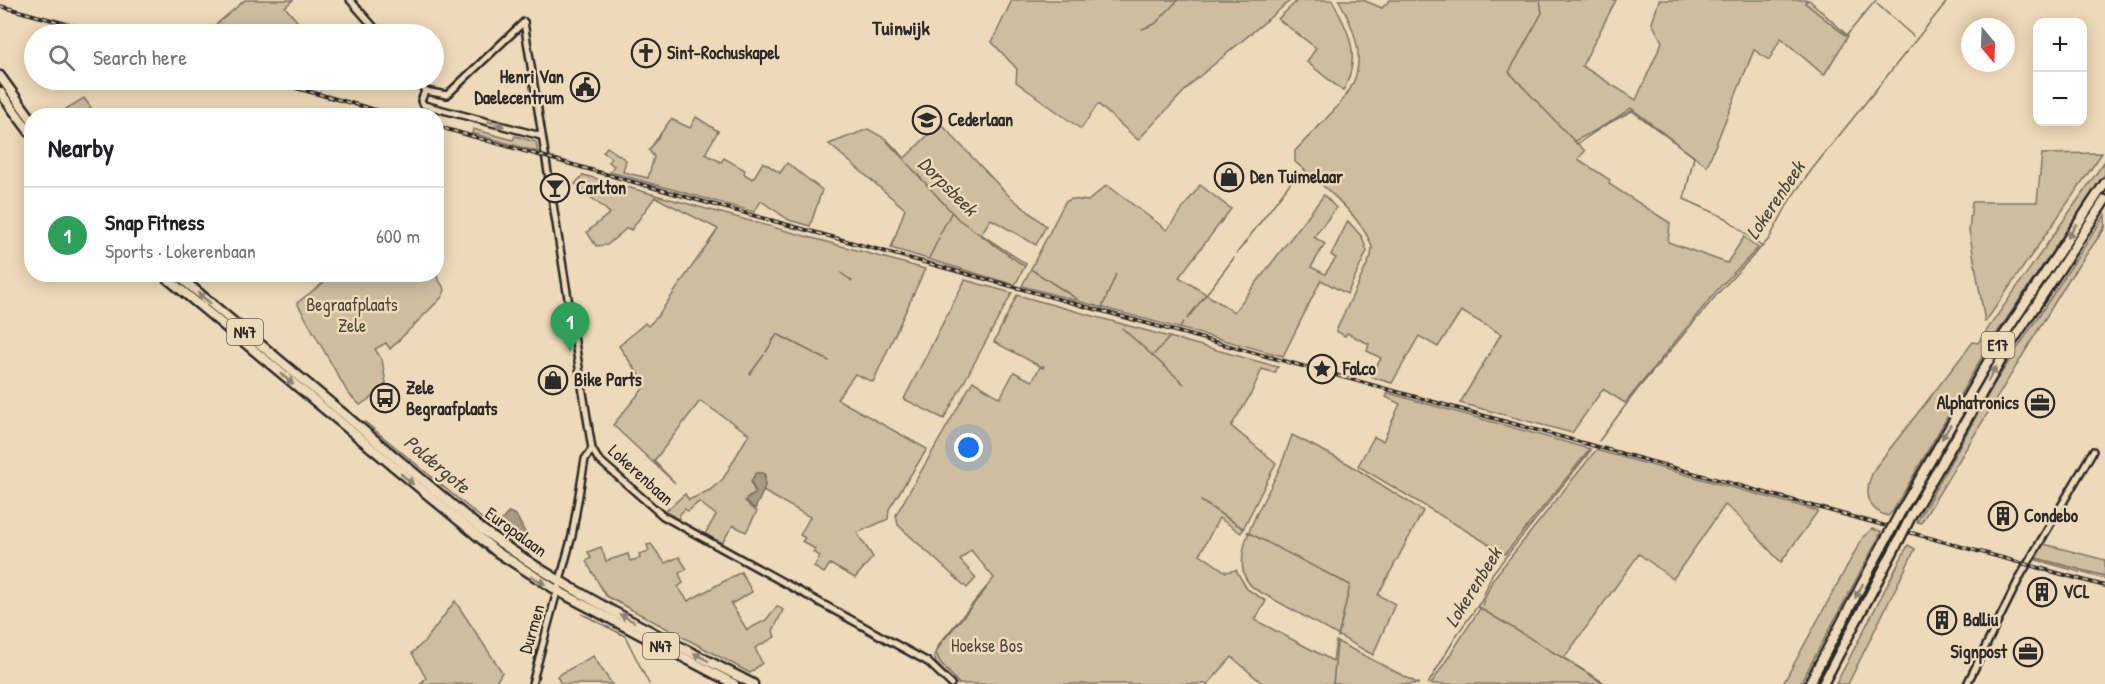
<!DOCTYPE html>
<meta charset="utf-8">
<style>
:root{--surface:#fff;--page:#f2f2f2;--text:#202124;--muted:#757577;--line:#e0e0e0;--accent:#111827}
body{margin:0;font-family:"Patrick Hand",sans-serif;background:var(--page);color:var(--text)}
.controls{position:absolute;right:18px;top:18px;display:grid;overflow:hidden;border-radius:12px;box-shadow:0 3px 15px #0003}
.controls button{width:54px;height:54px;display:grid;place-items:center;padding:0;border:0;border-bottom:2px solid var(--line);background:var(--surface);color:var(--text);font:30px sans-serif}
.compass{position:absolute;left:1961px;top:18px;width:54px;height:54px;border-radius:50%;background:var(--surface);box-shadow:0 3px 15px #0003;rotate:161deg}
.you{position:absolute;left:969px;top:448px;width:21px;height:21px;margin:-15px;border:4px solid #fff;border-radius:50%;background:#1a73e8;box-shadow:0 0 0 9px #1a73e833}
.badge{display:grid;place-items:center;width:39px;height:39px;border-radius:50%;background:var(--accent);color:#fff;font-size:20px;font-weight:700}
.pin{position:absolute;translate:-50% -50px;filter:drop-shadow(0 2px 3px #0008)}
.pin::after{content:'';position:absolute;top:32px;width:21px;height:18px;background:inherit;clip-path:polygon(0 0,100% 0,50% 100%)}
.list{margin:0;padding:0;list-style:none}
h2{display:flex;justify-content:space-between;align-items:center;height:78px;margin:0;padding:0 24px;font-size:26px}
h2 small{font-size:20px;font-weight:400;color:var(--muted)}
.list li{display:grid;grid-template-columns:39px 1fr auto;gap:18px;align-items:center;box-sizing:border-box;height:96px;padding:0 24px;border-top:2px solid var(--line)}
.list b{display:block;font-size:22px;white-space:nowrap}
.list p{margin:0;font-size:20px;white-space:nowrap;color:var(--muted)}
.list em{font-size:20px;font-style:normal;color:var(--muted)}
.icon{flex:none;width:33px;height:33px;fill:none;stroke:currentColor;stroke-width:2;stroke-linecap:round;stroke-linejoin:round}
.map{position:relative;flex:none;width:2105px;height:684px;overflow:hidden}
.search{position:absolute;background:var(--surface);box-shadow:0 3px 15px #0003;left:24px;top:24px;width:420px;height:66px;display:flex;align-items:center;gap:15px;box-sizing:border-box;padding:0 21px;border-radius:33px;color:var(--muted);font-size:22px}
.panel{position:absolute;background:var(--surface);box-shadow:0 3px 15px #0003;left:24px;top:108px;width:420px;height:174px;border-radius:24px}
.map>svg:first-child{display:block}
.green{fill:#cfbda0;stroke:#7d7466;stroke-width:1.5}
.water{fill:#a79984;stroke:#756d60;stroke-width:1.5}
.lines{fill:none;stroke-linecap:round;stroke-linejoin:round}
.stream{stroke:#756d60;stroke-width:1.5}
.minor-casing{stroke:#2b2b2b;stroke-width:10}
.highway-casing{stroke:#2b2b2b;stroke-width:13}
.minor{stroke:#eed9b8;stroke-width:5}
.highway{stroke:#eed9b8;stroke-width:8}
.rail-casing{stroke:#2b2b2b;stroke-width:4}
.rail{stroke:#eed9b8;stroke-width:1.5;stroke-dasharray:4.5;stroke-linecap:butt}
.highway-bridge-casing{stroke:#2b2b2b;stroke-width:13;stroke-linecap:butt}
.highway-bridge{stroke:#eed9b8;stroke-width:8}
.oneway{fill:#8c8272}
.labels{text-anchor:middle;stroke-width:5;stroke-linejoin:round;paint-order:stroke}
.shield{fill:#eed9b8;stroke:#665f55;stroke-width:1.5}
.shield-label{font-size:16px;font-weight:bold;fill:#2b2b2b}
.poi-label{font-size:18px;font-weight:bold;fill:#2b2b2b;stroke:#eed9b8;text-anchor:start}
.park-label{font-size:18px;fill:#4c4842;stroke:#eed9b8}
.street-label{font-size:18px;fill:#2b2b2b;stroke:#eed9b8}
.neighbourhood-label{font-size:20px;font-weight:bold;fill:#2b2b2b;stroke:#eed9b8}
.water-label{font-size:20px;font-style:italic;fill:#4a4641;stroke:#eed9b8}
</style>
<div class="map">
<svg width="2105" height="684" viewBox="0 0 2105 684">
<rect width="100%" height="100%" fill="#eed9b8"/>
<filter id="ink" filterUnits="userSpaceOnUse"><feTurbulence type="fractalNoise" baseFrequency=".0167" numOctaves="2"/><feDisplacementMap in="SourceGraphic" scale="12" xChannelSelector="R" yChannelSelector="G"/><feConvolveMatrix kernelMatrix="1 2 1 2 8 2 1 2 1" color-interpolation-filters="sRGB"/></filter>
<g filter="url(#ink)">
<g class="green">
<polygon points="245,0 293,0 285,7 302,27 300,34 205,34"/>
<polygon points="1012,0 1291,0 1194,81 1138,140 1098,104 1081,129 1016,82 1017,69 992,42"/>
<path d="M1298,0h34c17,33 30,55 11,91l-36,-29 9,-14 -38,-29z"/>
<path d="M1339,0h24l19,8 8,-8h226l-34,66 54,34 26,-58 -10,-19 7,-23h150l39,36 -24,39 -43,-37 -12,22 -15,-10 -47,116 -75,-55 -57,30 10,10 -7,8 32,21 -1,4 61,39 -2,19 59,21 17,-26 14,11 -39,40 -94,115 -22,-14 -31,44 -112,-30 41,-69 -40,-23 -23,36 -19,-11 -27,47 -21,-6 10,-19 -14,-7 2,-7 -22,-11 -2,3 -9,-5 35,-75 1,-9c-10,-31 -53,-65 -77,-85v-11c52,-56 87,-72 44,-151z"/>
<polygon points="84,98 96,115 70,115 66,109"/>
<polygon points="696,117 718,131 705,154 721,162 724,158 745,170 744,174 753,179 763,162 780,173 787,163 822,190 810,226 789,220 761,201 754,212 610,172 614,166 609,162 611,158 603,152 607,147 626,160 623,172 648,178 654,157 649,150 671,119 690,128"/>
<polygon points="940,123 1008,195 1046,226 1036,245 991,219 981,234 1026,264 1015,285 891,248 905,209 829,144 868,129 886,139 905,158"/>
<polygon points="473,129 513,140 515,136 536,142 538,152 472,133"/>
<polygon points="2102,153 1986,321 1985,322 1969,230 1972,202 2037,202 2042,154"/>
<path d="M2105,161v13l-115,169 -97,168 -5,5c-25,-7 -23,-30 -13,-48l98,-126 5,1z"/>
<polygon points="583,175 925,269 873,382 855,374 837,399 927,449 889,509 888,519 857,533 873,557 855,578 830,564 824,573 814,567 820,556 813,552 815,549 802,541 805,538 800,535 810,517 763,491 765,475 751,483 756,494 746,498 750,507 757,511 746,532 733,525 722,543 705,534 716,515 699,502 688,511 685,509 680,514 679,520 666,511 685,494 689,500 710,490 723,479 749,434 700,401 654,461 675,483 613,425 646,385 619,346 645,323 648,326 657,317 718,229 655,197 631,230 627,228 607,245 596,246 587,232 610,213 575,184"/>
<polygon points="1107,185 1167,230 1200,185 1231,209 1179,277 1234,312 1324,195 1336,208 1314,237 1325,244 1311,267 1325,274 1336,258 1331,255 1348,221 1362,237 1367,251 1347,294 1321,280 1283,356 1022,286 1065,202 1071,199 1088,201"/>
<polygon points="2105,215 2105,228 2069,279 1921,523 1917,522 1996,381"/>
<polygon points="335,274 436,275 445,290 442,297 390,349 386,343 375,349 382,360 386,383 381,391 360,405 348,393 297,303"/>
<polygon points="965,280 1012,293 944,419 904,399"/>
<polygon points="1017,295 1278,367 1275,373 1262,369 1250,396 1231,426 1276,463 1241,533 1219,518 1200,554 1226,572 1236,570 1247,589 1266,601 1255,620 1333,661 1336,641 1419,684 1263,684 1232,657 1208,684 955,684 936,663 934,655 940,643 994,578 971,550 960,560 976,578 967,588 898,525 896,515 973,381 1000,398 1014,372 1032,381 1040,367 1043,368 1044,366 1040,366 994,342"/>
<polygon points="1388,393 1590,449 1505,554 1358,466 1374,437 1383,441 1400,404 1386,397"/>
<path d="M1292,435l55,28 76,48 -45,84 17,9 -22,51 -118,-66c-33,-24 7,-84 20,-111 7,-13 12,-29 17,-43z"/>
<path d="M1596,450l222,61 -37,51c-20,-19 -34,-41 -56,-57l-52,74 -34,-25 -75,104 40,26h-173l50,-77 12,-28z"/>
<polygon points="1872,529 1881,531 1879,537 1800,684 1783,684 1863,537"/>
<polygon points="651,544 665,563 679,557 687,569 679,573 683,583 678,587 688,601 741,572 752,592 731,604 747,630 766,620 777,606 783,610 773,631 775,637 755,648 762,663 750,673 606,596 586,561 591,558 588,552 601,547 606,561 628,554 630,561 640,558 639,554 649,551 647,545"/>
<polygon points="2044,544 2105,560 2105,579 2033,559"/>
<polygon points="1908,545 1915,549 1848,684 1836,684"/>
<polygon points="455,601 502,672 495,684 420,684 426,678 412,653 425,641"/>
<polygon points="593,656 612,684 561,684 557,676"/>
</g>
<g class="water">
<path d="M756,473h7c7,11 -4,26 -8,36l-10,-8 11,-8 -5,-12z"/>
<polygon points="509,512 516,515 532,546 528,550 496,527"/>
</g>
<g class="lines">
<g class="stream">
<polyline points="1540,0 1542,13 1509,72 1577,144 1631,108 1694,157 1684,199 1726,218 1762,247"/>
<polyline points="1807,0 1805,3 1846,36 1876,0"/>
<polyline points="1877,4 1913,36"/>
<polyline points="1142,29 1155,24 1178,0"/>
<polyline points="316,109 325,116"/>
<polyline points="342,116 344,116"/>
<polyline points="887,141 958,219 1024,266"/>
<polyline points="940,234 951,213"/>
<polyline points="2098,237 2105,226"/>
<polyline points="1237,253 1297,174"/>
<polyline points="929,258 939,238"/>
<polyline points="1032,270 1077,299"/>
<polyline points="841,273 852,281"/>
<polyline points="1102,308 1116,274"/>
<polyline points="1187,319 1234,258"/>
<polyline points="1122,328 1184,384"/>
<polyline points="1179,329 1183,322"/>
<polyline points="766,352 777,334 829,361"/>
<polyline points="1154,354 1170,337"/>
<polyline points="750,374 764,355"/>
<polyline points="365,422 491,526"/>
<polyline points="1599,441 1637,390 1719,292 1769,239 1791,198 1813,168 1948,0"/>
<polyline points="1201,501 1244,529"/>
<polyline points="1247,532 1350,585 1338,637"/>
<polyline points="2036,558 2105,576"/>
<polyline points="1478,607 1606,684"/>
<polyline points="582,614 625,636 649,684"/>
<polyline points="959,684 940,662 936,653 942,642 986,589"/>
<polyline points="1333,684 1337,643"/>
<polyline points="1428,684 1458,633 1482,600 1492,574 1591,450"/>
</g>
<g class="minor-casing">
<g id="minor">
<polyline points="350,0 380,34"/>
<polyline points="524,22 592,449 598,459 663,516 928,662 951,684"/>
<polyline points="418,80 425,91"/>
<polyline points="425,91 421,101 424,105 541,136"/>
<polyline points="425,91 447,95"/>
<polyline points="447,95 524,22"/>
<polyline points="532,684 572,536 585,459 592,449"/>
<polyline points="1967,684 2021,575 2093,451"/>
</g>
</g>
<g class="highway-casing">
<g id="highway">
<polyline points="0,76 32,120"/>
<polyline points="0,92 32,135"/>
<polyline points="162,274 497,552 558,591 734,684"/>
<path d="M176,274l304,254c85,63 180,108 273,156"/>
<polyline points="1900,513 2000,341 2105,183"/>
<polyline points="1911,516 2008,348 2105,200"/>
<polyline points="1809,684 1886,539"/>
<polyline points="1823,684 1898,542"/>
</g>
</g>
<use href="#minor" class="minor"/>
<use href="#highway" class="highway"/>
<g class="rail-casing">
<g id="rail">
<polyline points="0,6 104,34"/>
<polyline points="267,80 398,116"/>
<polyline points="436,126 697,200 2105,586"/>
</g>
</g>
<use href="#rail" class="rail"/>
<g class="highway-bridge-casing">
<g id="highway-bridge">
<polyline points="1886,539 1900,513"/>
<polyline points="1898,542 1911,516"/>
</g>
</g>
<use href="#highway-bridge" class="highway-bridge"/>
</g>
<defs><path id="oneway-solid" d="M-6-.8H1V-3.2L6.5 0L1 3.2V.8H-6Z" transform="scale(1.5)"/></defs>
<g class="oneway">
<use href="#oneway-solid" transform="translate(496 124) rotate(17)"/>
<use href="#oneway-solid" transform="translate(2072 231) rotate(123)"/>
<use href="#oneway-solid" transform="translate(204 298) rotate(-140)"/>
<use href="#oneway-solid" transform="translate(1992 374) rotate(-60)"/>
<use href="#oneway-solid" transform="translate(287 379) rotate(40)"/>
<use href="#oneway-solid" transform="translate(1946 432) rotate(121)"/>
<use href="#oneway-solid" transform="translate(407 479) rotate(40)"/>
<use href="#oneway-solid" transform="translate(538 580) rotate(32)"/>
<use href="#oneway-solid" transform="translate(1859 591) rotate(118)"/>
<use href="#oneway-solid" transform="translate(627 618) rotate(-152)"/>
<use href="#oneway-solid" transform="translate(701 657) rotate(-152)"/>
</g>
</g>
<defs>
<g id="church-ring" transform="scale(1.5)"><circle r="9.5" fill="#eed9b8" stroke="#2b2b2b" stroke-width="1.5"/><path d="M-1.2-6h2.4v3.5h3.3v2.4h-3.3V6h-2.4V-.1h-3.3v-2.4h3.3Z" fill="#2b2b2b"/></g>
<g id="civic-ring" transform="scale(1.5)"><circle r="9.5" fill="#eed9b8" stroke="#2b2b2b" stroke-width="1.5"/><path d="M-.6-6.5H3V-4.5H.6V-3L4-1V1h2V6H-6V1h2V-1L-.6-3ZM-1.2 2.5V6h2.4V2.5Z" fill="#2b2b2b"/></g>
<g id="school-ring" transform="scale(1.5)"><circle r="9.5" fill="#eed9b8" stroke="#2b2b2b" stroke-width="1.5"/><path d="M0-5L7-2L0 1L-7-2ZM-4 1L0 2.5L4 1V4Q0 6-4 4Z" fill="#2b2b2b"/></g>
<g id="shop-ring" transform="scale(1.5)"><circle r="9.5" fill="#eed9b8" stroke="#2b2b2b" stroke-width="1.5"/><path d="M-5-2.5h2.3a2.7 3.5 0 0 1 5.4 0H5L5.5 6h-11ZM-1.5-2.5h3a1.5 2.3 0 0 0-3 0Z" fill="#2b2b2b"/></g>
<g id="bar-ring" transform="scale(1.5)"><circle r="9.5" fill="#eed9b8" stroke="#2b2b2b" stroke-width="1.5"/><path d="M-6-5H6L.8 .8V4.5H3.5V6h-7V4.5H-.8V.8Z" fill="#2b2b2b"/></g>
<g id="sight-ring" transform="scale(1.5)"><circle r="9.5" fill="#eed9b8" stroke="#2b2b2b" stroke-width="1.5"/><path d="M0-6L1.8-2.2L6-1.7L2.9 1.2L3.7 5.4L0 3.3L-3.7 5.4L-2.9 1.2L-6-1.7L-1.8-2.2Z" fill="#2b2b2b"/></g>
<g id="bus-ring" transform="scale(1.5)"><circle r="9.5" fill="#eed9b8" stroke="#2b2b2b" stroke-width="1.5"/><path d="M-5-6H5V4H4V6H2V4H-2V6H-4V4H-5ZM-3.5-4V0h7V-4ZM-3.5 1.2v1.5H-2V1.2ZM2 1.2v1.5H3.5V1.2Z" fill="#2b2b2b"/></g>
<g id="office-ring" transform="scale(1.5)"><circle r="9.5" fill="#eed9b8" stroke="#2b2b2b" stroke-width="1.5"/><path d="M-6-3h4V-5.5h4V-3h4V5H-6ZM-1-4.5V-3h2v-1.5ZM-6 0V1H6V0Z" fill="#2b2b2b"/></g>
<g id="building-ring" transform="scale(1.5)"><circle r="9.5" fill="#eed9b8" stroke="#2b2b2b" stroke-width="1.5"/><path d="M-4-6H4V6H1V3H-1V6H-4ZM-2.5-4.3h1.7v1.8h-1.7ZM.8-4.3h1.7v1.8H.8ZM-2.5-1h1.7V.8h-1.7ZM.8-1h1.7V.8H.8Z" fill="#2b2b2b"/></g>
</defs>
<g fill-rule="evenodd">
<use href="#church-ring" x="646" y="53"/>
<use href="#civic-ring" x="585" y="87"/>
<use href="#school-ring" x="927" y="120"/>
<use href="#shop-ring" x="1229" y="177"/>
<use href="#bar-ring" x="555" y="188"/>
<use href="#sight-ring" x="1322" y="369"/>
<use href="#shop-ring" x="553" y="380"/>
<use href="#bus-ring" x="385" y="398"/>
<use href="#office-ring" x="2040" y="403"/>
<use href="#building-ring" x="2003" y="516"/>
<use href="#building-ring" x="2042" y="592"/>
<use href="#building-ring" x="1942" y="620"/>
<use href="#office-ring" x="2028" y="652"/>
</g>
<g class="labels">
<g class="shield">
<rect x="227" y="319" width="36" height="26" rx="4.5"/>
<rect x="1981.5" y="332" width="33" height="26" rx="4.5"/>
<rect x="643" y="633" width="36" height="26" rx="4.5"/>
</g>
<g class="shield-label">
<text x="245" y="338">N47</text>
<text x="1998" y="351">E17</text>
<text x="661" y="652">N47</text>
</g>
<g class="poi-label">
<text x="667" y="59">Sint-Rochuskapel</text>
<text x="564" y="83" text-anchor="end">Henri Van<tspan x="564" dy="21">Daelecentrum</tspan></text>
<text x="948" y="126">Cederlaan</text>
<text x="1250" y="183">Den Tuimelaar</text>
<text x="576" y="194">Carlton</text>
<text x="1343" y="375">Falco</text>
<text x="574" y="386">Bike Parts</text>
<text x="406" y="394">Zele<tspan x="406" dy="21">Begraafplaats</tspan></text>
<text x="2019" y="409" text-anchor="end">Alphatronics</text>
<text x="2024" y="522">Condebo</text>
<text x="2063" y="598">VCL</text>
<text x="1963" y="626">Balliu</text>
<text x="2007" y="658" text-anchor="end">Signpost</text>
</g>
<g class="park-label">
<text x="352" y="311">Begraafplaats<tspan x="352" dy="21">Zele</tspan></text>
<text x="987" y="652">Hoekse Bos</text>
</g>
<g class="street-label">
<text transform="translate(641 475) rotate(42)" y="6">Lokerenbaan</text>
<text transform="translate(516 532) rotate(36)" y="6">Europalaan</text>
<text transform="translate(532 629) rotate(-74)" y="6">Durmen</text>
</g>
<g class="neighbourhood-label">
<text x="901" y="35">Tuinwijk</text>
</g>
<g class="water-label">
<text transform="translate(948 186) rotate(45)" y="7">Dorpsbeek</text>
<text transform="translate(1775 200) rotate(-56)" y="7">Lokerenbeek</text>
<text transform="translate(437 464) rotate(40)" y="7">Poldergote</text>
<text transform="translate(1473 587) rotate(-58)" y="7">Lokerenbeek</text>
</g>
</g>
</svg>
<div class="controls">
<button>+</button>
<button>−</button>
</div>
<svg class="compass" viewBox="-18 -18 36 36"><path d="M0-13l5 13h-10z" fill="#e53935"/><path d="M0 13l5-13h-10z" fill="#757577"/></svg>
<div class="you"></div>
<div class="pin badge" style="left:570px;top:352px;background:#2e9e5b">1</div>
<div class="search"><svg class="icon" aria-label="search" viewBox="0 0 24 24"><circle cx="10" cy="10" r="6"/><path d="M15 15l6 6"/></svg>Search here</div>
<section class="panel">
<h2>Nearby<small></small></h2>
<ul class="list">
<li><span class="badge" style="background:#2e9e5b">1</span><div><b>Snap Fitness</b><p>Sports · Lokerenbaan</p></div><em>600 m</em></li>
</ul>
</section>
</div>
